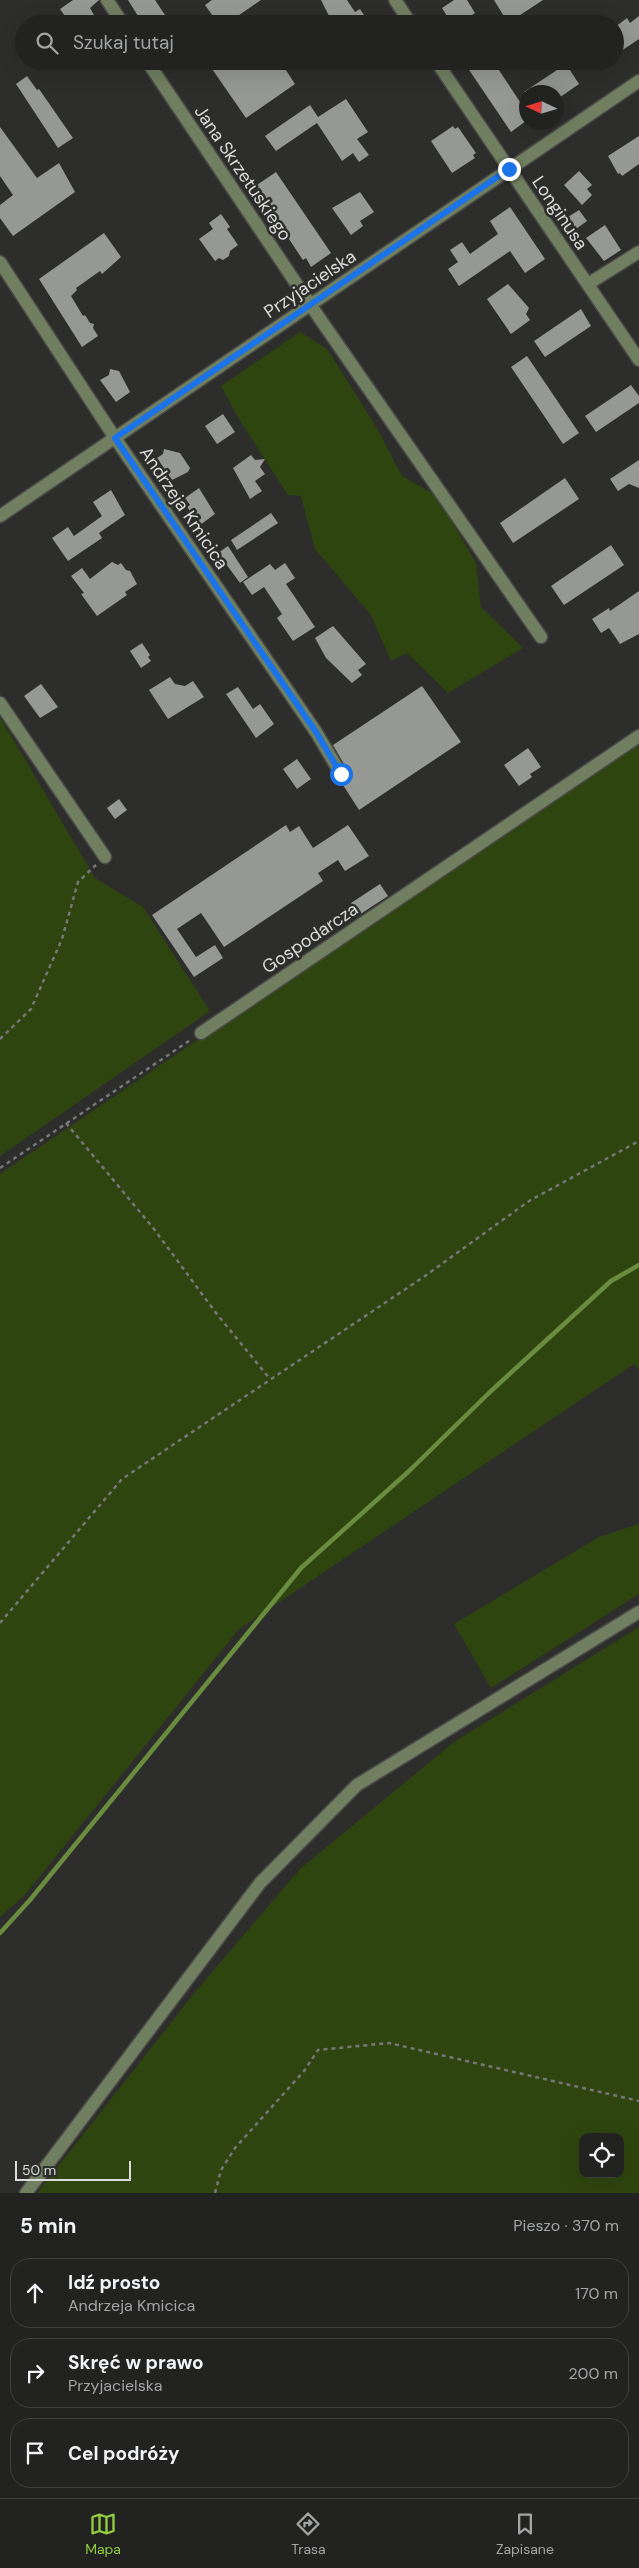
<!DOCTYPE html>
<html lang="pl">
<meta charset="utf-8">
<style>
:root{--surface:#222221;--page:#2e2f2e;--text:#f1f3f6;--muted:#a2a4a5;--line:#3f3f3f;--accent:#92cd3f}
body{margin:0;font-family:"DM Sans",sans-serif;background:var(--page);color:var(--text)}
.controls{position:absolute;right:15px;bottom:15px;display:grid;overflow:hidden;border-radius:10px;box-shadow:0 5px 20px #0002}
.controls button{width:45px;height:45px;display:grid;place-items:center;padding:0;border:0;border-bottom:1px solid var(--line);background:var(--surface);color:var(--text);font:25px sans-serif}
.compass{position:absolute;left:519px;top:85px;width:45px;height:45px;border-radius:50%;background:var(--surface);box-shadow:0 5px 20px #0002;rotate:274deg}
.scale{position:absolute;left:15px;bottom:12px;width:116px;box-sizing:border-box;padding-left:5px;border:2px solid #dadbda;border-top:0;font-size:14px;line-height:18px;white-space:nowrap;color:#dadbda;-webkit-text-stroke:4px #2d2e2c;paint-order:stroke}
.stop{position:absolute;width:15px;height:15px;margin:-11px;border:4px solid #1a73e8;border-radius:50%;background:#fff}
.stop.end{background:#1a73e8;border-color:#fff;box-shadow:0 1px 5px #0008}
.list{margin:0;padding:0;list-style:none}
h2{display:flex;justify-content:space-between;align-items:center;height:65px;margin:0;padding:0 20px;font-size:21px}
h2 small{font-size:16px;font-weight:400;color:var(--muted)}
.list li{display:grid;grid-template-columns:32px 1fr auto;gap:15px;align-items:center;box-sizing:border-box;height:70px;margin:0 10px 10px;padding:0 10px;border:1px solid var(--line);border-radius:20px}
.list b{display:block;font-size:19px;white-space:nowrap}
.list p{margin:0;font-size:16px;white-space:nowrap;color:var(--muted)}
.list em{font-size:16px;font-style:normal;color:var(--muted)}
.icon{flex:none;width:28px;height:28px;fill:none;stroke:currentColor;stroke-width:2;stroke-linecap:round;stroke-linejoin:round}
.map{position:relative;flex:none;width:639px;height:2193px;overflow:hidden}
.search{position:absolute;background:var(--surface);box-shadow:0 5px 20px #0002;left:15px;right:15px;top:15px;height:55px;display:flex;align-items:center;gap:12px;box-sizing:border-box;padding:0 18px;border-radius:28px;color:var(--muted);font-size:19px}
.sheet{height:305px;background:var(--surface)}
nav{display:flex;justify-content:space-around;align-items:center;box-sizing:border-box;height:70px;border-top:1px solid var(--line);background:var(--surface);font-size:14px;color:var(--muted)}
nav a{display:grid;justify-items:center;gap:2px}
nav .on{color:var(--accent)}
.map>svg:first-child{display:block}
.green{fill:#2f450f;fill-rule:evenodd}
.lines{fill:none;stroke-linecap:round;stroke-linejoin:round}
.stream{stroke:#698c3e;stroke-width:4.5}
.building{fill:#969894}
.minor-casing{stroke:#494a48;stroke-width:15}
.path{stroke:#767776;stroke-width:2.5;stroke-dasharray:4 4;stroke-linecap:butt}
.minor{stroke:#6f7f5f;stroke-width:12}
.route{stroke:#1a73e8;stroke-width:6}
.labels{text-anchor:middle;stroke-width:5;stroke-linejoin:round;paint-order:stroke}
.street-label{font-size:18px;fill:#dadbda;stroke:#2d2e2c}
</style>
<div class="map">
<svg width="639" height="2193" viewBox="0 0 639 2193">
<rect width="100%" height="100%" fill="#2d2e2c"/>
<g class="green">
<polygon points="300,332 327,349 377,428 402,476 437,496 476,563 481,607 523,648 448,693 407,653 391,661 371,615 315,549 301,496 288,495 239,419 221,386"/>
<polygon points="0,717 95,878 143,907 210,1011 0,1156"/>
<polygon points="639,740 639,1370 634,1364 239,1629 24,1896 0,1917 0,1174"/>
<polygon points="639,1524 639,1594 491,1688 454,1624 599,1537"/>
<path d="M639,1627v566h-602l159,-202 104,-122 154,-127zM583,2137h37v37h-37z"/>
</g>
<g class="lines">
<polyline class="stream" points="0,1933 30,1900 301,1568 408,1472 491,1391 611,1281 639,1265"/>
</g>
<g class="building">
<polygon points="73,0 99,0 90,8 99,24 82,24 77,17 69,22 60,9"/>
<polygon points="128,0 155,0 171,24 143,24"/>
<polygon points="212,0 261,0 226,24 222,24 217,17 215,19 205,5"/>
<polygon points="321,0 347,0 355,12 360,9 370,24 333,24"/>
<polygon points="454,0 467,0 475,13 459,24 452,24 442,8"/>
<polygon points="494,0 543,0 508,23"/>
<polygon points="639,16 639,39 621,51 615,42 615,27 627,18 630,23"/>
<polygon points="217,61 280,61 295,84 246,118 210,66"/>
<polygon points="463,61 493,61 526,111 526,121 511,132"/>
<polygon points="566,64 579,84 556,100 556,92 524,92"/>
<polygon points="27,76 37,90 39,89 73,138 58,148 16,84"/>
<polygon points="346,99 368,132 357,139 369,155 359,162 353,153 342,161 317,123 276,151 265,136 310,105 318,117"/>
<polygon points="453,126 455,129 458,127 476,153 473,155 475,158 452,173 431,141"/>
<polygon points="0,127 37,178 59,163 75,192 13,236 0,218 0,205 13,195 0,176"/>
<polygon points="639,136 639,164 622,176 620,173 618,174 608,156"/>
<polygon points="579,171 592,185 587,189 592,195 582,205 564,185"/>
<polygon points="276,172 331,253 311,267 306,258 303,260 254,187"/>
<polygon points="360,192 374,212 360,221 363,226 351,235 332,208"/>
<polygon points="510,207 545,259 525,273 510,251 459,286 448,269 458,262 450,250 462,242 470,254 498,234 490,221"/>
<polygon points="579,210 587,221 576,229 568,217"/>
<polygon points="221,214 230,227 227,229 238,245 230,251 229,256 223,260 219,258 215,261 199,239 213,229 209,223"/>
<polygon points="605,225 621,250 604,261 586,238"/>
<polygon points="104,233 121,257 102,274 100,271 76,288 77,290 71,296 83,316 85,315 90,323 94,324 93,328 98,336 82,347 39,279"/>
<polygon points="508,284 529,308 526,314 530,320 511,334 487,299"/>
<polygon points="581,309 591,326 545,357 534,341"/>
<polygon points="527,356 579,433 563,444 511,367"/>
<polygon points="110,369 119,371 130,392 116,402 100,380 109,375"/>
<polygon points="631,385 639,396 639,403 596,432 585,416"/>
<polygon points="223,414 235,432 217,444 205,426"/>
<polygon points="164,449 180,453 190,468 188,472 172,480 157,458 163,454"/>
<polygon points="251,455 255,460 265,459 260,467 265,474 255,481 262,491 250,499 233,468"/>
<polygon points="639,460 639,488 629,484 618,491 610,479"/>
<polygon points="565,478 579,499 513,543 500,523"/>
<polygon points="199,488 215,514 200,525 187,507 190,505 185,498"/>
<polygon points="111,490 125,515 99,533 102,538 68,561 52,538 68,527 74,536 102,516 93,502"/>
<polygon points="271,513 278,523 237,550 231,540"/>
<polygon points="611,545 624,565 564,605 551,586"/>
<polygon points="228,546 248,577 240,583 218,553"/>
<polygon points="112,562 118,565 121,563 126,570 130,571 137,584 125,592 127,595 97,616 81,594 84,593 71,576 82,568 90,579"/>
<polygon points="285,563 295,578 286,584 315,627 293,641 277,618 282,614 264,587 252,595 243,582 270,564 275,570"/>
<polygon points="639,591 639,634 620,644 609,628 601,633 592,619 609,608 610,611"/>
<polygon points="333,626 366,664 358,670 362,675 352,683 326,658 315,638"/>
<polygon points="142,643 150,655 148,657 151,661 141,668 130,651"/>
<polygon points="170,677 175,684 185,686 193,681 204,697 168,719 149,690"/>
<polygon points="41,684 58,707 40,718 24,696"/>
<polygon points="422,686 461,742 359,810 343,785 348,778 348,771 333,745"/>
<polygon points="238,687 253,709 260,704 274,724 256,738 226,694"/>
<polygon points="528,748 541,767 530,774 532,777 519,786 504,765"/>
<polygon points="297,759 311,779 297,789 283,769"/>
<polygon points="119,799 127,810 115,819 107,808"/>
<polygon points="286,825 290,832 299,826 313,848 348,825 369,856 345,871 338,860 318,873 323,881 224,947 201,913 177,929 196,957 215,945 223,958 194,977 152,915"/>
<polygon points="380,884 388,896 359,915 351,903"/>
</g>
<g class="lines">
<g class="minor-casing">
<g id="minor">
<polyline points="107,0 123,24"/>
<polyline points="395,0 411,24"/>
<polyline points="147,61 318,316 541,637"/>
<polyline points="436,61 639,360"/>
<polyline points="0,262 115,438 316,732 341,774"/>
<polyline points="588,284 639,252"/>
<polyline points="0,516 639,81"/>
<polyline points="0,703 105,857"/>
<polyline points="201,1033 639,736"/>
<polyline points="26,2193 260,1883 357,1785 639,1612"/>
</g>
</g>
<g class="path">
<polyline points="0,1039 31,1009 62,939 78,882 96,865"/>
<polyline points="66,1123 154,1229 216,1313 270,1379"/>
<polyline points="0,1168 189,1041"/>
<polyline points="0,1623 122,1479 425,1276 529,1201 639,1141"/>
<polyline points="215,2193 221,2170 235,2148 304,2071 318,2050 389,2043 639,2101"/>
</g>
<use href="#minor" class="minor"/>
</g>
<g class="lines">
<polyline class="route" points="341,774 316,732 115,438 509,169"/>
</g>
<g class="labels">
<g class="street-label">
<text transform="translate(243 173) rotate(56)" y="6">Jana Skrzetuskiego</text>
<text transform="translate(560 213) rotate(56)" y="6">Longinusa</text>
<text transform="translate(310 284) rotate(-34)" y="6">Przyjacielska</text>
<text transform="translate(184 508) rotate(56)" y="6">Andrzeja Kmicica</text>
<text transform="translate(310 938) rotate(-34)" y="6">Gospodarcza</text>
</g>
</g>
</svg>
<div class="controls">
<button><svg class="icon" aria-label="locate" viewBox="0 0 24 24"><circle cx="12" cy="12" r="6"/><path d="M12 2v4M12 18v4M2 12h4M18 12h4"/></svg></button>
</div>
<svg class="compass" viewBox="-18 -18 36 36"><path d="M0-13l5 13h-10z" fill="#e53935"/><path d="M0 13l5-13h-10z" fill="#a2a4a5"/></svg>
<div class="scale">50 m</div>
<div class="stop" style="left:341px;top:774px"></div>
<div class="stop end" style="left:509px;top:169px"></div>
<div class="search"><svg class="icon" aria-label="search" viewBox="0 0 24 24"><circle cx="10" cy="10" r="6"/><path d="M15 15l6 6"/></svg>Szukaj tutaj</div>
</div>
<section class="sheet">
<h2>5 min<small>Pieszo · 370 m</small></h2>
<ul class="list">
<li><svg class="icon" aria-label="ahead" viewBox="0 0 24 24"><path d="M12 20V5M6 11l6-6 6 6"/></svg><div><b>Idź prosto</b><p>Andrzeja Kmicica</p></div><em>170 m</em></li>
<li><svg class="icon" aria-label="right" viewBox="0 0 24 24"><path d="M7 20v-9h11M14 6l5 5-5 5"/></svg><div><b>Skręć w prawo</b><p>Przyjacielska</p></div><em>200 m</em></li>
<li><svg class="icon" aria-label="arrive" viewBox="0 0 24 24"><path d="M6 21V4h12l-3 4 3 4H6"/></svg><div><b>Cel podróży</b></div></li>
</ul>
</section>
<nav>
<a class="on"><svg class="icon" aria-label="map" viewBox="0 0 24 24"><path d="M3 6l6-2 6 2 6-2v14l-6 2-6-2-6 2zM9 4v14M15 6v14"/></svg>Mapa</a>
<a><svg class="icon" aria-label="directions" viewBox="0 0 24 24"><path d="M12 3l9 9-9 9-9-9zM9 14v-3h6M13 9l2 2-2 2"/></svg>Trasa</a>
<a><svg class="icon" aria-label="saved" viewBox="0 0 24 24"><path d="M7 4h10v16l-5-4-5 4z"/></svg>Zapisane</a>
</nav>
